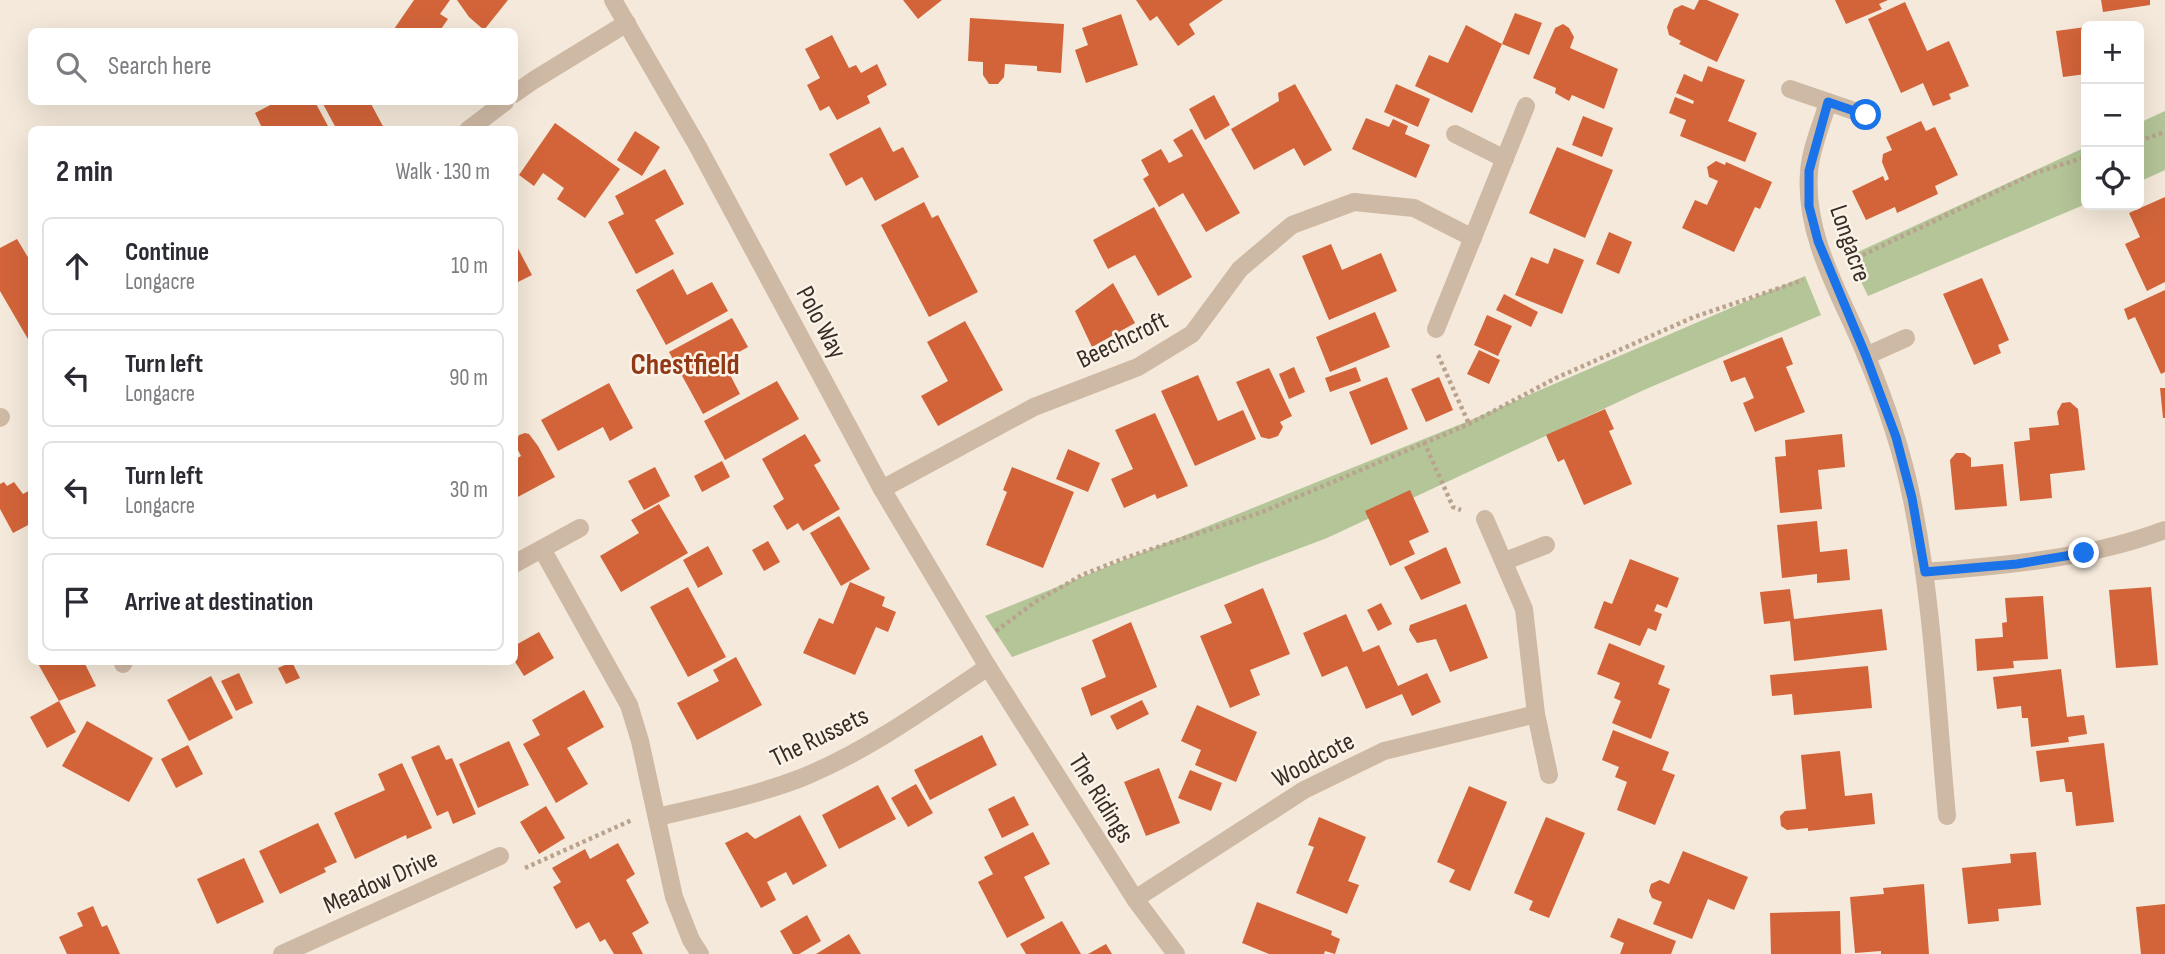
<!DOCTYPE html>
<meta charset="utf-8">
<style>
:root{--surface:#fff;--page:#f7f7f7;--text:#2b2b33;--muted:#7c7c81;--line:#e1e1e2}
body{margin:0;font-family:"Sofia Sans Condensed",sans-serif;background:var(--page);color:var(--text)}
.controls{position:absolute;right:21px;top:21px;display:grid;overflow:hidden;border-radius:10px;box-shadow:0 7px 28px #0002}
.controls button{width:63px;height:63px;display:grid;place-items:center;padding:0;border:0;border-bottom:2px solid var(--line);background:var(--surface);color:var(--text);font:35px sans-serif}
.stop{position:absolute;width:21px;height:21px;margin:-16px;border:5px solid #1a73e8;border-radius:50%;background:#fff}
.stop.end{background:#1a73e8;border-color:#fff;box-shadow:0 2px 7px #0008}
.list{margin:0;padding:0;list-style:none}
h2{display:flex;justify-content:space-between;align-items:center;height:91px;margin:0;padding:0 28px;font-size:30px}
h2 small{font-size:23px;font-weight:400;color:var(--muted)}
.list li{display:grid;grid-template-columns:46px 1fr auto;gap:21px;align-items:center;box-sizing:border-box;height:98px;margin:0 14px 14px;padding:0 14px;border:2px solid var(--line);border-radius:10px}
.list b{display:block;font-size:26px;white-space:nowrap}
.list p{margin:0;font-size:23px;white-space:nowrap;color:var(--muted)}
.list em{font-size:23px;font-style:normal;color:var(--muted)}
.icon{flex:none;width:38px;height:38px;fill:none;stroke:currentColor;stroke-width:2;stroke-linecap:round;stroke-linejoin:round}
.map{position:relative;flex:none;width:2165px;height:954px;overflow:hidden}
.search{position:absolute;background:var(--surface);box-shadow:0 7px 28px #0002;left:28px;top:28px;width:490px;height:77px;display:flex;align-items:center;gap:18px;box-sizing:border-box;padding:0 24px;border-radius:10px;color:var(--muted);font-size:26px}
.panel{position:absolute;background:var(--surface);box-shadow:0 7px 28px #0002;left:28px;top:126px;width:490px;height:539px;border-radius:10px}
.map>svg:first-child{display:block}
.green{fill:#b4c598}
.building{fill:#d36439}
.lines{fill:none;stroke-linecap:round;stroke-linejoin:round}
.path{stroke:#baa38e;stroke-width:4.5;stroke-dasharray:3.5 3.5;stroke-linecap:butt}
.street{stroke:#ceb9a4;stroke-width:18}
.route{stroke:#1a73e8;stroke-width:9}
.labels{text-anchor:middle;stroke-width:5;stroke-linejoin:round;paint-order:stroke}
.street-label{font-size:26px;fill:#382d27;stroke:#fbf3e7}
.quarter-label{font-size:30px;font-weight:bold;fill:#913816;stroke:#fbf3e7}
</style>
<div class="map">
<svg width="2165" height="954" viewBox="0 0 2165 954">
<rect width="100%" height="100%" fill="#f4e9da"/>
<g class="green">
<polygon points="2165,111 2165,170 2139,182 2139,123"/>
<polygon points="2086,147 2086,204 1868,296 1849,256"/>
<polygon points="1805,276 1821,315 1646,389 1327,538 1012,657 985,616 1466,422"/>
</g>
<g class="building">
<polygon points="414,0 450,0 440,14 448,19 439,32 392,32"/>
<polygon points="457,0 508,0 484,30 469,17"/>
<polygon points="903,0 942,0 918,19"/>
<polygon points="1136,0 1223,0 1189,24 1195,34 1178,46 1157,16 1150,21"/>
<polygon points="1699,0 1707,0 1739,14 1717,62 1679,44 1681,41 1669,35 1667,27 1674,9 1682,5 1694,10"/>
<polygon points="1835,0 1888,0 1879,4 1882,9 1846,24"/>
<polygon points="2101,0 2150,0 2150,5 2103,12"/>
<polygon points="1905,2 1927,51 1949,41 1969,86 1949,94 1951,99 1933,106 1923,83 1901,93 1868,19"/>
<polygon points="1515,13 1542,23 1529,55 1502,44"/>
<polygon points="1121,14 1138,65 1086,83 1075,50 1088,45 1082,28"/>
<polygon points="970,18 1064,24 1061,73 1037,71 1037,66 1005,64 1004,77 998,84 989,84 983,75 983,62 968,61"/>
<polygon points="2127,22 2128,26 2106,26 2106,25"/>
<polygon points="1563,24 1569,28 1574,37 1570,48 1618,69 1604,109 1572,95 1569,101 1555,93 1556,88 1533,78 1555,28"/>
<polygon points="1466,25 1502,44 1472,113 1415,86 1429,55 1448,63"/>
<polygon points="2086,27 2086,74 2063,77 2056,31"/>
<polygon points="832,35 849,68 856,65 861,73 877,64 887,85 867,96 870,103 837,120 829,106 820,111 807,85 820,78 805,49"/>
<polygon points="1708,66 1745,80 1728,121 1757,133 1745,162 1680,136 1686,120 1669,113 1675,97 1693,104 1694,101 1676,93 1684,74 1702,82"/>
<polygon points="1295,84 1332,150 1304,166 1294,148 1254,170 1231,129 1279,101 1278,93"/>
<polygon points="1396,84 1430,99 1418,127 1384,112"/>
<polygon points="1214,95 1230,125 1205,140 1189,109"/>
<polygon points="276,102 315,102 328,126 321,130 263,130 255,113"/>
<polygon points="322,102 370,102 385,130 337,130"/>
<polygon points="1583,116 1613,128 1602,157 1572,145"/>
<polygon points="1366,118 1389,127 1393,119 1408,126 1405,134 1430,145 1416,178 1352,149"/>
<polygon points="1921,121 1926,131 1935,127 1958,175 1935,186 1938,194 1897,213 1895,207 1866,220 1852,191 1883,176 1885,181 1889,179 1882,162 1883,154 1892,150 1886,137"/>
<polygon points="555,123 620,169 585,218 557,199 564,188 543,173 534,186 519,175"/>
<polygon points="880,127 893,152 903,147 919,177 875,201 862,177 846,186 829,154"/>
<polygon points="1192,129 1240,213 1206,232 1183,193 1159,207 1143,179 1149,175 1141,160 1161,149 1169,163 1183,156 1173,140"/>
<polygon points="635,131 660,147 642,176 617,160"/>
<polygon points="1557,147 1613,170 1585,238 1529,213"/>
<polygon points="1716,161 1725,165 1726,162 1772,182 1760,209 1755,207 1734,252 1682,228 1695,200 1707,205 1718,181 1709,177 1707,167"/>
<polygon points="665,169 684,204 655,220 674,254 636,274 608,222 624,214 615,196"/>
<polygon points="2165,197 2165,282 2147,291 2125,244 2140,237 2129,213"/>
<polygon points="924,202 932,218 938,215 978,292 929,317 881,225"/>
<polygon points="1154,207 1192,277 1158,296 1135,255 1108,269 1093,240"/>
<polygon points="1609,232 1632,242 1619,274 1596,264"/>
<polygon points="17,239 32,264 32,346 0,291 0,248"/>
<polygon points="514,241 532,275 514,284"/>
<polygon points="1331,244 1342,270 1381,253 1397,291 1329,320 1302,256"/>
<polygon points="1554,248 1584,260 1562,314 1515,295 1531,257 1548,264"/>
<polygon points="673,269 687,295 712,282 728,311 666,345 636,290"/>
<polygon points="1982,278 2009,340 1998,345 2001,353 1974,365 1943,294"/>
<polygon points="1113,283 1135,323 1092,347 1075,311"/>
<polygon points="2165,290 2165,372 2161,374 2135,317 2128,320 2124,309"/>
<polygon points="1504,294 1538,312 1531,327 1496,310"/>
<polygon points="1375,312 1390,347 1330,372 1316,337"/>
<polygon points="1487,315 1512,326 1498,356 1474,345"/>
<polygon points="732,318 748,347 723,361 740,394 703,414 669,352"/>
<polygon points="965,321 1003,390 938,426 921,396 948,381 927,342"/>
<polygon points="1782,337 1793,364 1786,367 1805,412 1755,432 1743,403 1754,398 1745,377 1731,382 1723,361"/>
<polygon points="1479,350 1500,360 1489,384 1467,374"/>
<polygon points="1294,367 1305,392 1289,399 1279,374"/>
<polygon points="1356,367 1361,381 1330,392 1325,378"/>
<polygon points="1269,368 1292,416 1280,422 1283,427 1278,436 1269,439 1261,437 1236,382"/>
<polygon points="1198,375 1218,421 1243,410 1256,439 1195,466 1161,391"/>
<polygon points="1387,377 1408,429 1371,445 1349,392"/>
<polygon points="1439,377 1453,410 1426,422 1411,389"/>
<polygon points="777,381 799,419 725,460 704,421"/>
<polygon points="609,383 633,428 610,441 603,427 558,451 541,420"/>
<polygon points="2160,388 2165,388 2165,418 2163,418"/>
<polygon points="2070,402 2078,409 2085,470 2050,474 2052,498 2020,501 2014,442 2030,440 2029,428 2059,425 2057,412 2062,403"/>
<polygon points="1605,409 1614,429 1609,431 1632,484 1584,505 1564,459 1558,462 1546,435"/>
<polygon points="1155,413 1188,486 1157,499 1155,494 1124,508 1111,479 1133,469 1115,430"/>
<polygon points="525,433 529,434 538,446 555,477 514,499 514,460 521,456 515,444 519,435"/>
<polygon points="805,434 821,461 814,465 840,509 803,531 798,523 787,530 773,506 784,499 762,459"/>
<polygon points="1842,434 1845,467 1818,470 1822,509 1780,513 1775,457 1786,456 1785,440"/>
<polygon points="1068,449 1100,463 1088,492 1056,479"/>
<polygon points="1956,453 1964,453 1971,458 1971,467 2003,464 2007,506 1955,510 1950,460"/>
<polygon points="722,461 730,477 702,492 694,476"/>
<polygon points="655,467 670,496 644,510 628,481"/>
<polygon points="1012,467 1074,492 1043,568 986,545 1007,492 1003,490"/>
<polygon points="4,482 7,486 14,482 23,494 32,489 32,523 13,533 0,509 0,484"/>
<polygon points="1410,490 1429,532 1409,541 1415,554 1390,566 1365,511"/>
<polygon points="659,504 688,553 621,592 600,556 639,533 631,520"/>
<polygon points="839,516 870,569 841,586 810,533"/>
<polygon points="1817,521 1820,552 1847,549 1850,580 1817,583 1817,574 1782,578 1777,525"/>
<polygon points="768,541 780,562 764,571 752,550"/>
<polygon points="708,546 723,574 698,588 683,560"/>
<polygon points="1446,547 1461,583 1421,600 1404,567"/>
<polygon points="1630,559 1679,578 1667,608 1657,604 1654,611 1662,614 1656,631 1648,628 1640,646 1594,628 1604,601 1612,604"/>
<polygon points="850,582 885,597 882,606 896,612 888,632 876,627 855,675 803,653 819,618 833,624"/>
<polygon points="688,587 726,657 688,677 650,607"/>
<polygon points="2151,587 2158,665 2116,668 2109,590"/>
<polygon points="1263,588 1290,654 1250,670 1260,695 1230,708 1200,636 1232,623 1224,605"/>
<polygon points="1790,589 1794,619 1882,609 1887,650 1794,661 1790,621 1764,624 1760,592"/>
<polygon points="2043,596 2048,659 2013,661 2014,668 1977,671 1975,639 2003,637 2002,623 2007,622 2005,598"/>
<polygon points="1381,603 1392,624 1378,631 1367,610"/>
<polygon points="1466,604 1488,658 1450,672 1436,639 1417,643 1409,630 1410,625"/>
<polygon points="1346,614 1363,652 1379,645 1398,686 1427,673 1441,702 1412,716 1402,694 1366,709 1347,666 1322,677 1303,633"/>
<polygon points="1131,622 1157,687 1091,716 1081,688 1106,677 1092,640"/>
<polygon points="539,632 554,658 524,676 514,660 514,646"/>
<polygon points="1609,643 1665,666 1658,684 1670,689 1651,739 1612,723 1621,701 1614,698 1620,683 1597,674"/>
<polygon points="736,657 762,705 697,740 677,703 719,681 713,670"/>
<polygon points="37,662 84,662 96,686 59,701 76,732 47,748 30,717 59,701"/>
<polygon points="292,662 300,678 286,684 278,668"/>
<polygon points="1868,666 1872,708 1794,715 1792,694 1772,696 1770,675"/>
<polygon points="2061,669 2067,717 2084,715 2087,734 2068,737 2069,742 2031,747 2028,718 2022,718 2021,706 1997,709 1993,677"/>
<polygon points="239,673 253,703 236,711 221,681"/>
<polygon points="211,676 233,718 189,741 167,700"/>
<polygon points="584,690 604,727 567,748 588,784 556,803 523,744 540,735 532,720"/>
<polygon points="1142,700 1149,714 1117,730 1110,716"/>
<polygon points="1197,705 1257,732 1236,782 1195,765 1201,750 1181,741"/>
<polygon points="87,721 153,758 129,802 62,766"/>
<polygon points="1613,730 1669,752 1662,770 1675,775 1655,825 1617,810 1627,782 1615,777 1619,767 1602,760"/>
<polygon points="982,735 997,765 930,800 914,770"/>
<polygon points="509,741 529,785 478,808 459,764"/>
<polygon points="2104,743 2114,822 2076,826 2072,792 2066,792 2064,779 2040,782 2036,751"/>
<polygon points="188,745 203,774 176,788 161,759"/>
<polygon points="439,745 446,760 452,758 476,814 453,824 448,811 437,816 411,757"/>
<polygon points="1840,751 1845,796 1872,793 1875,824 1808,831 1808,828 1787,830 1781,826 1780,816 1785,811 1806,809 1801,755"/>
<polygon points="402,763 432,828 407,839 406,835 355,859 334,813 385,790 378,774"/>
<polygon points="1159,768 1180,823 1146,836 1124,782"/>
<polygon points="1190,770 1222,783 1211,811 1178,798"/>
<polygon points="916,784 933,813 908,827 891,798"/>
<polygon points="878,785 896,819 839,849 822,815"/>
<polygon points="1469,786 1507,802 1470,891 1449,882 1455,870 1437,862"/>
<polygon points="1014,796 1029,825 1002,838 988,809"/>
<polygon points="546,806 565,838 539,854 520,822"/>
<polygon points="800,815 827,866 793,885 786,872 767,882 776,900 761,908 725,843 747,832 755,839"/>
<polygon points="1319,817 1366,837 1348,881 1359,885 1347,914 1296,893 1314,847 1308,845"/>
<polygon points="1546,817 1585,833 1549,918 1529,910 1533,901 1514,893"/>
<polygon points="318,823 337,862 324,868 326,872 280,894 259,851"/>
<polygon points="1033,832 1050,864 1024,877 1045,918 1007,938 978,882 993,874 984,857"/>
<polygon points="618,843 635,874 626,880 649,923 632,933 643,954 614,954 605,939 600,942 589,922 576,929 553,887 561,882 552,868 585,849 590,859"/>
<polygon points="1683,851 1748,877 1734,910 1708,899 1692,939 1653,924 1662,902 1652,898 1649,891 1651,884 1660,880 1669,884"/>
<polygon points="2036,852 2041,905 1998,909 1999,921 1968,924 1962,868 2011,863 2010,854"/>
<polygon points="244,858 264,902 217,924 197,879"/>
<polygon points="1924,884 1929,954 1881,954 1881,951 1855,953 1850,897 1884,894 1883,888"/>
<polygon points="1257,902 1332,931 1331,935 1340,939 1335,954 1325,951 1324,954 1269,954 1242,943"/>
<polygon points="2165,904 2165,954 2141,954 2136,907"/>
<polygon points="93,906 102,927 107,925 120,954 67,954 59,937 83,926 77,913"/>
<polygon points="1840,911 1841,954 1771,954 1770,913"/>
<polygon points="807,915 821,941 799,954 793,954 780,931"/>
<polygon points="1618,918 1676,941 1671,954 1620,954 1624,943 1610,937"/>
<polygon points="1062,921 1081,954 1026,954 1020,944"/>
<polygon points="849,934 861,954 816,954"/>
<polygon points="1106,944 1112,954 1088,954"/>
</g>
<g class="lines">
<g class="path">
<polyline points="2139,141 2165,132"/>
<polyline points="1850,261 2035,173 2086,157"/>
<polyline points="1438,355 1469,424"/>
<polyline points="1424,442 1453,507 1461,510"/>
<polyline points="996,631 1035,602 1082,575 1125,558 1262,512 1469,424 1556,378 1694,317 1803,280"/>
<polyline points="525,868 632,820"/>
</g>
<g class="street">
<polyline points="613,0 697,145 882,489 988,667 1135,899 1176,954"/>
<polyline points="1790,89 1866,115"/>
<polyline points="514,94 534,80 627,23"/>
<path d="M1828,102c-6,22 -18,48 -19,71 -5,64 33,124 56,180 20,47 37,97 47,147 21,103 25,210 35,316"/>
<polyline points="468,130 505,102"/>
<polyline points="1455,134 1505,159"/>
<polyline points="1436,329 1526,106"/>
<polyline points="1866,356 1906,338"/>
<polyline points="0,418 1,417"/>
<polyline points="882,489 1034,407 1138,367 1192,334 1240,269 1292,225 1354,202 1414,208 1473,238"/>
<polyline points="1485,519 1524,609 1536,714 1549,775"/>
<polyline points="542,549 629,705 640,741 674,897 691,940 700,954"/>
<polyline points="1505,561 1546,545"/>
<polyline points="514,564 580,528"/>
<path d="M1925,572c81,-7 163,-13 240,-42"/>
<polyline points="123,664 124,662"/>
<path d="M657,817c48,-11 97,-21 144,-39 67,-27 127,-71 187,-111"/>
<polyline points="1135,899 1304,790 1384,751 1536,714"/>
<polyline points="282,954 500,856"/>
</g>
</g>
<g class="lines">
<polyline class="route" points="1866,115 1828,102 1809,171 1809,206 1818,241 1866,356 1896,437 1912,498 1925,572 2017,564 2084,553"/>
</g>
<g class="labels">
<g class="street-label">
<text transform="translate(1851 243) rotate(71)" y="9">Longacre</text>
<text transform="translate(822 322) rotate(62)" y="9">Polo Way</text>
<text transform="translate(1122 339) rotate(-26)" y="9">Beechcroft</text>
<text transform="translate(819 736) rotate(-26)" y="9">The Russets</text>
<text transform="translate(1313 759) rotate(-28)" y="9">Woodcote</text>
<text transform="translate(1102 798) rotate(58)" y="9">The Ridings</text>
<text transform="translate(380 881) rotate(-24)" y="9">Meadow Drive</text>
</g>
<g class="quarter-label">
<text x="685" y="374">Chestfield</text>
</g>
</g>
</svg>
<div class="controls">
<button>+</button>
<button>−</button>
<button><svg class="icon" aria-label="locate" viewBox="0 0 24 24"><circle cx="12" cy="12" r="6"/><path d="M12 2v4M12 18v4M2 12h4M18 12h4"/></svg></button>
</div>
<div class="stop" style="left:1866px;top:115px"></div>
<div class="stop end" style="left:2084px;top:553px"></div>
<div class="search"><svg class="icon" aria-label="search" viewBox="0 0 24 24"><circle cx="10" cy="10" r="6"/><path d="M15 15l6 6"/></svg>Search here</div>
<section class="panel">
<h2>2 min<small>Walk · 130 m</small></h2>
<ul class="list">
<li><svg class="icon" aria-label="ahead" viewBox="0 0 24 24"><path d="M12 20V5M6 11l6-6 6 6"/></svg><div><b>Continue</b><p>Longacre</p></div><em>10 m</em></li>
<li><svg class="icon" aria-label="left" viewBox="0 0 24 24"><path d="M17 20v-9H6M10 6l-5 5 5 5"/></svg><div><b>Turn left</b><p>Longacre</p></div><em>90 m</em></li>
<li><svg class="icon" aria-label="left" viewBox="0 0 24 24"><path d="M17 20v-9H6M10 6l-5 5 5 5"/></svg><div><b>Turn left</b><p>Longacre</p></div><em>30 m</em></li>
<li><svg class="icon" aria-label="arrive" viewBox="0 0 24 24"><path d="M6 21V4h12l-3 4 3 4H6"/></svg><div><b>Arrive at destination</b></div></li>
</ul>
</section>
</div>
